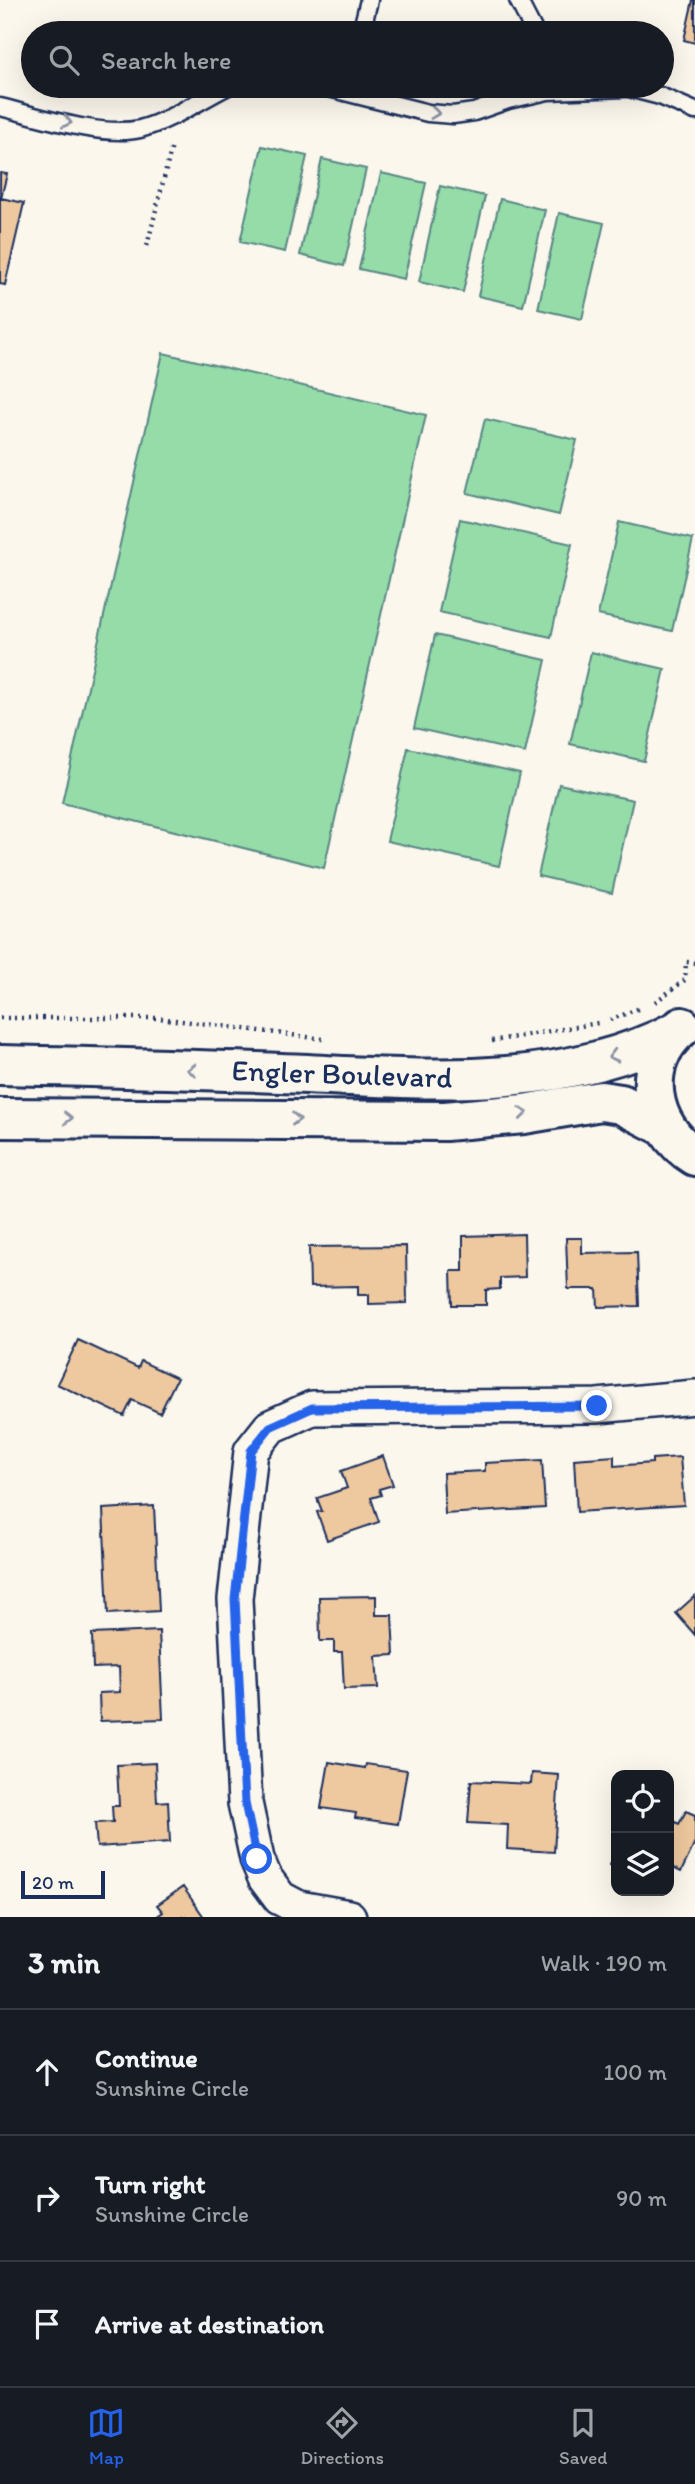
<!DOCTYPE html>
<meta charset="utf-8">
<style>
:root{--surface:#171b24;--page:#20242c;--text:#f1f3f6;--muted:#9ea1a6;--line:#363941;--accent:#2563eb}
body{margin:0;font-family:Itim,sans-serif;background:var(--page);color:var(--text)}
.controls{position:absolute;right:21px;bottom:21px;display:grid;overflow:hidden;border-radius:14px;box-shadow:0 7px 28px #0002}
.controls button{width:63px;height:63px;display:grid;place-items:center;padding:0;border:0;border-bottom:2px solid var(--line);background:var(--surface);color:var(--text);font:35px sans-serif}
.scale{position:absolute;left:21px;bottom:18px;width:84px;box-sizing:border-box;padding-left:7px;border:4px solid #1b2f5e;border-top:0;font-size:19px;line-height:24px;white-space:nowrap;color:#1b2f5e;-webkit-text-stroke:5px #fbf7ec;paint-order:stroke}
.stop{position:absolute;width:21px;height:21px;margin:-16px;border:5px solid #2563eb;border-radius:50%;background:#fff}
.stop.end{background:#2563eb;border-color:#fff;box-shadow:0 2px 7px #0008}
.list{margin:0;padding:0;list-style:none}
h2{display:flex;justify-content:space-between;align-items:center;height:91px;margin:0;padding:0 28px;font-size:30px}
h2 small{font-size:23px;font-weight:400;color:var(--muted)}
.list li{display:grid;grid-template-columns:46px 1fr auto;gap:21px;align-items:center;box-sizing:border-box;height:126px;padding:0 28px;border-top:2px solid var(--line)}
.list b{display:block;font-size:26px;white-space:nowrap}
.list p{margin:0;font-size:23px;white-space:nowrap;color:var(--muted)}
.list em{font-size:23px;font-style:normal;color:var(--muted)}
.icon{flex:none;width:38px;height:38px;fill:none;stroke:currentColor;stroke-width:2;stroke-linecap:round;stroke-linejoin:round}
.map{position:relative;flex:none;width:695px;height:1917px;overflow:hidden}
.search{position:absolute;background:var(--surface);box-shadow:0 7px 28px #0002;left:21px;right:21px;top:21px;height:77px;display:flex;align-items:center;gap:18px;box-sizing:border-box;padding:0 24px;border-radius:38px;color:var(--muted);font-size:26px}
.sheet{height:469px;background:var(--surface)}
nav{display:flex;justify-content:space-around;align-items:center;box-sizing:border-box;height:98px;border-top:2px solid var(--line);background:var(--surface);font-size:19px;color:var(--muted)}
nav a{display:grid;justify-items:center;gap:4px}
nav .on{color:var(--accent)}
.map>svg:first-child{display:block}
</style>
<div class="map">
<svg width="695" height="1917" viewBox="0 0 695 1917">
<rect width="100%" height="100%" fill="#fbf7ec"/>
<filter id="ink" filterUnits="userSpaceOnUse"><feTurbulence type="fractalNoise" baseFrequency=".0143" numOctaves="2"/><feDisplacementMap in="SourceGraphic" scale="14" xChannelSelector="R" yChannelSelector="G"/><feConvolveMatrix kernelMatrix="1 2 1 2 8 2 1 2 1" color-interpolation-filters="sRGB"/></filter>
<g filter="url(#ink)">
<path fill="#95dca9" stroke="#588684" stroke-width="2" d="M262,146l45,10 -22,96 -45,-10z
M322,159l44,10 -22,97 -44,-11z
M381,173l45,10 -22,96 -45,-10z
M440,186l45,10 -22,96 -44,-10z
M500,199l45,11 -22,96 -45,-10z
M559,213l45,10 -22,96 -44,-10z
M163,353l263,62 -102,453 -262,-65z
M485,419l92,21 -18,75 -92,-22z
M460,519l112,25 -21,93 -112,-25z
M619,522l74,17 -21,92 -74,-16z
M435,635l111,25 -21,93 -111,-25z
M591,652l74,17 -21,92 -74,-17z
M408,748l112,25 -21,93 -112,-25z
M559,784l74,16 -21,93 -74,-17z"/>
<path fill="#eec89e" stroke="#1b2f5e" stroke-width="2" d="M693,0h2v43l-11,-3z
M0,173l7,1 -6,24 23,5 -19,82 -5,-1z
M524,1234l1,43 -25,1v11l-14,1v15h-34l-1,-34h12v-35z
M566,1238h16v15l55,-1 2,54 -41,1 -1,-18h-29z
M406,1246l1,57 -38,1v-9h-11v-9l-48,1 -1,-40z
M78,1340l60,28 3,-7 36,17 -17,35 -28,-13 -8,16 -67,-32z
M383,1456l10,29 -14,4 2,6 -10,3 8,24 -52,18 -10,-28 5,-1 -5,-13 30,-10 -6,-17z
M614,1456v10l38,-3v-4l28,-2 4,48 -107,7 -3,-53z
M542,1460l3,48 -100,6 -2,-41 42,-2v-8z
M154,1506l5,105 -51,3 -5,-105z
M376,1596v19h16l2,40 -18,1 2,32 -34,1 -2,-37h-8v-11h-14l-1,-44z
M695,1596v39l-19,-22z
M159,1631l4,88 -63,2 -1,-28 21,-1 -1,-25 -26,1 -1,-34z
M329,1762l36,6 1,-4 41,6 -9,54 -43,-6 1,-5 -35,-5z
M155,1763l2,39 11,-1 2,41 -73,5 -2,-24 18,-1 -1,-16h7l-2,-41z
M532,1773l27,2 -5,77 -47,-3 1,-24 -40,-2 3,-42 60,3z
M686,1811l9,4v28l-14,29 -12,-6v-47l10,5z
M616,1852v16l-6,-3z
M183,1887l21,30h-48l7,-5 -6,-7z"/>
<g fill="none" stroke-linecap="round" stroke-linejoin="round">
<defs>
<path id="service" d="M518,0l17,33
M361,33l8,-33
M321,86l107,27 25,2 21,-3 34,-12 40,-9 77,-3
M621,86l39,10 35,15
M0,107c38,9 102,31 140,22 30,-8 60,-29 88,-43"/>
<path id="minor" d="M349,1917l-50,-9 -19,-10 -15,-20 -8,-19 -12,-56 -10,-204 16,-148 19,-24 42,-19 285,-2 98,-9"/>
<path id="secondary" d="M682,1027c-45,36 -33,101 13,129
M0,1065c94,2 187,4 281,8 133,5 273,21 396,-42
M0,1118l445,3 79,-7 77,-13 20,3 43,22"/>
</defs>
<use href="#service" stroke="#1b2f5e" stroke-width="21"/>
<use href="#minor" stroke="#1b2f5e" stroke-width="38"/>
<use href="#secondary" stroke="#1b2f5e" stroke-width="44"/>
<path stroke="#1b2f5e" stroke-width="4.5" stroke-dasharray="2 5" stroke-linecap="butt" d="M147,246l25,-100
M655,1002l30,-22 1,-18 9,1
M0,1018h159l164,21
M610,1020l30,-12
M492,1041l106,-18"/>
<use href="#service" stroke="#fbf7ec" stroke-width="16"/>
<use href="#minor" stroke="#fbf7ec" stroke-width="33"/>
<use href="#secondary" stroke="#fbf7ec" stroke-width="38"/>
</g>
<defs><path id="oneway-chevron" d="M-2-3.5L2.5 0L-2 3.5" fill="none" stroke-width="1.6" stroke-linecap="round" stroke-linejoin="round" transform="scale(1.75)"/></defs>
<g stroke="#8b93a5">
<use href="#oneway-chevron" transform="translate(435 113) rotate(7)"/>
<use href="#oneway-chevron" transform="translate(67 122) rotate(13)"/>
<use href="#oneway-chevron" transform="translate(613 1056) rotate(166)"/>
<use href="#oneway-chevron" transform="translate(192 1070) rotate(-178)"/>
<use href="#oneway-chevron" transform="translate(523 1113) rotate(-7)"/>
<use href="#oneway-chevron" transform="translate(68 1118)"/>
<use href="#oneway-chevron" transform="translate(296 1119) rotate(1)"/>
</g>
</g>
<g fill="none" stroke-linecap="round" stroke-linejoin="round" filter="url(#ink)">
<path stroke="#2563eb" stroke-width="9" d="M257,1859l-12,-56 -10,-204 16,-148 19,-24 42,-19 285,-2"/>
</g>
<g text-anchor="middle" stroke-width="5" stroke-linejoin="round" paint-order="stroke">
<g font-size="30" fill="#1b2f5e" stroke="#fbf7ec">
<text transform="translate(342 1074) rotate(2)" y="10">Engler Boulevard</text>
</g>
</g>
</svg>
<div class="controls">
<button><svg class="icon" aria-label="locate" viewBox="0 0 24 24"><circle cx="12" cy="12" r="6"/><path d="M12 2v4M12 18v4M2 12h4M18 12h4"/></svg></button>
<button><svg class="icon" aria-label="layers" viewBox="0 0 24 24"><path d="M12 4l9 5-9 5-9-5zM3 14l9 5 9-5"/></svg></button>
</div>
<div class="scale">20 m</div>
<div class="stop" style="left:257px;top:1859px"></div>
<div class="stop end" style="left:597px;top:1406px"></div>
<div class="search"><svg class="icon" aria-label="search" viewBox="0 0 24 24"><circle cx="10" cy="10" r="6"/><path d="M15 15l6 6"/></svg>Search here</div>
</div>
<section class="sheet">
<h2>3 min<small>Walk · 190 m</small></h2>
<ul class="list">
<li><svg class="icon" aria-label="ahead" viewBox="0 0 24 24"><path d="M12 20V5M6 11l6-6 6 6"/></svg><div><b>Continue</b><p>Sunshine Circle</p></div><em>100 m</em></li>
<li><svg class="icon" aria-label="right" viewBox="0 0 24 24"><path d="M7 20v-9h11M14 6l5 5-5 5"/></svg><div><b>Turn right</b><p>Sunshine Circle</p></div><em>90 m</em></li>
<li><svg class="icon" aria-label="arrive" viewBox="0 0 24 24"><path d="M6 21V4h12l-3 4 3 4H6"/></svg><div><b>Arrive at destination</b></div></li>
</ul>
</section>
<nav>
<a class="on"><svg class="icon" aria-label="map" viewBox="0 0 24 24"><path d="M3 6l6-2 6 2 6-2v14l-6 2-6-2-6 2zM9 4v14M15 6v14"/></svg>Map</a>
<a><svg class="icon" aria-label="directions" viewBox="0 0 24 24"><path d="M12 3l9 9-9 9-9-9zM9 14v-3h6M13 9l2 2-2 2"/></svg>Directions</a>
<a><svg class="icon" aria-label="saved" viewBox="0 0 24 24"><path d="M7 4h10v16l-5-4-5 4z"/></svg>Saved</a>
</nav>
